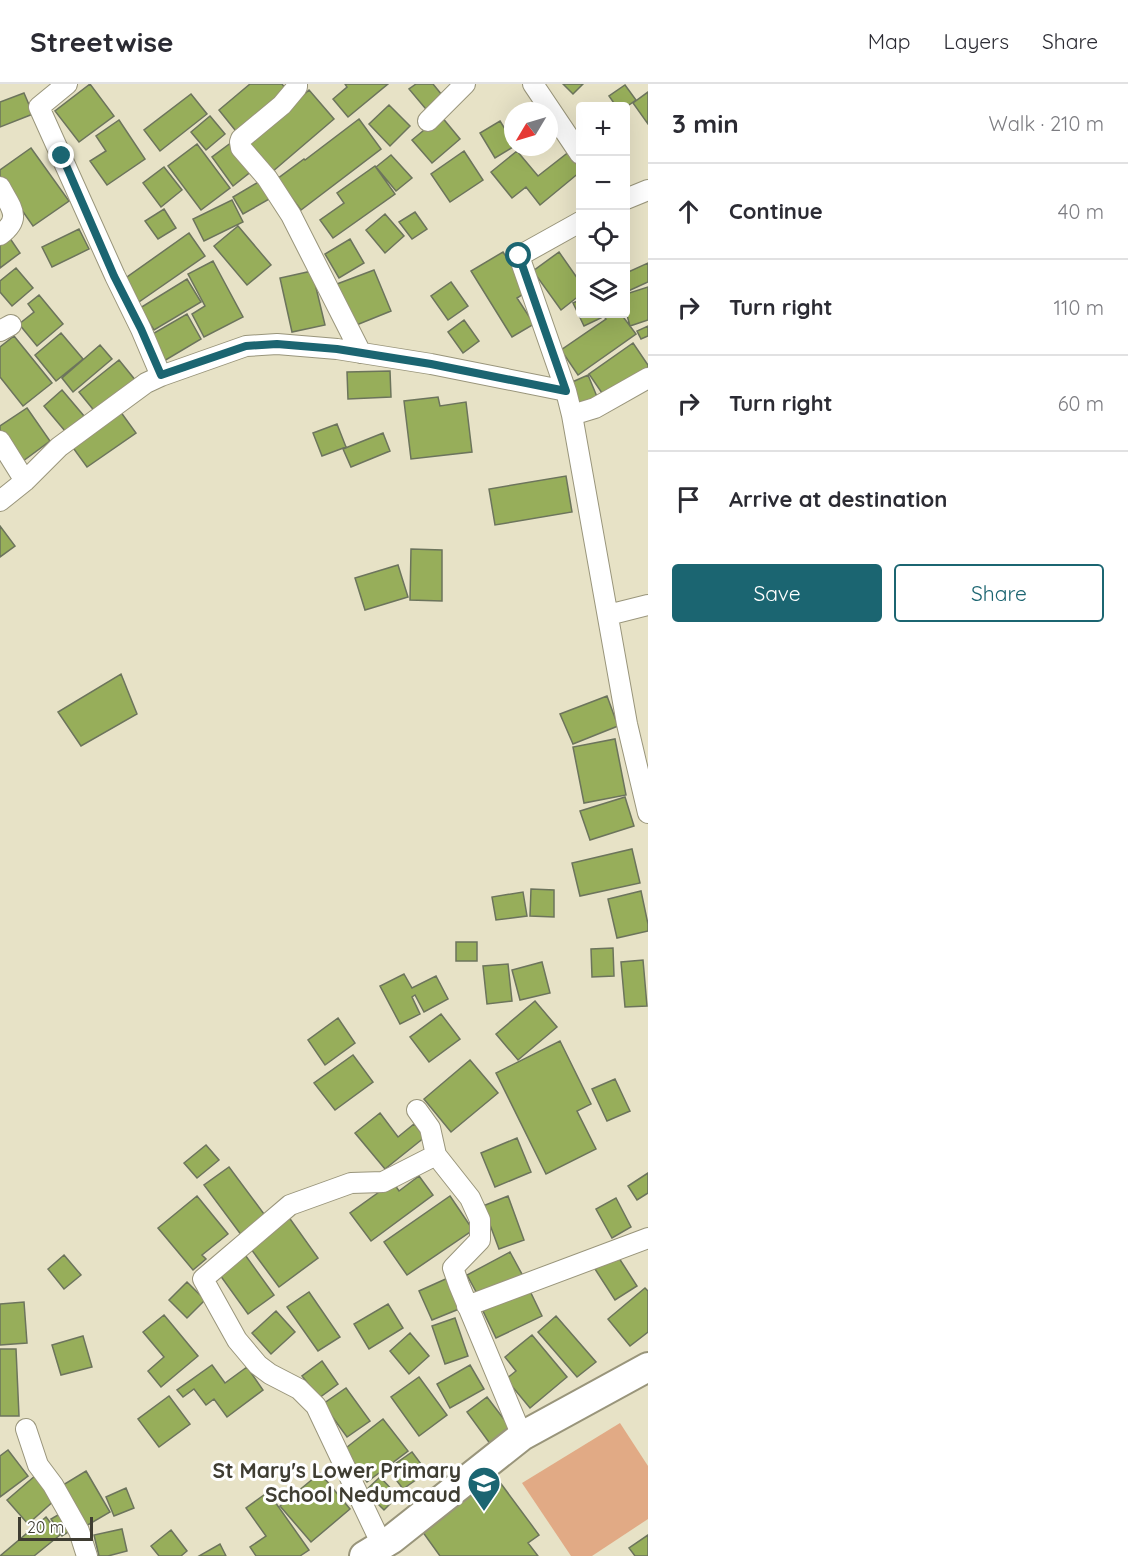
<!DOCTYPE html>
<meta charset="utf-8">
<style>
:root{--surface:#fff;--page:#f2f2f3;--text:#2b2b33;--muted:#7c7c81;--line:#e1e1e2;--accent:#1b6571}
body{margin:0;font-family:Quicksand,sans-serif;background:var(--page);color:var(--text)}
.controls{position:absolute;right:18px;top:18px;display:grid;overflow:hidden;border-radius:6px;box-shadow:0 6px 24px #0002}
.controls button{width:54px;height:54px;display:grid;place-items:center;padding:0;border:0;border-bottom:2px solid var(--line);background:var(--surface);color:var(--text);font:30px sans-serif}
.compass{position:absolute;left:504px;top:18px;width:54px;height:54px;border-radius:50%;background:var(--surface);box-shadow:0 6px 24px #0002;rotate:232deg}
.scale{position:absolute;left:18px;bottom:15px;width:75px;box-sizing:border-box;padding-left:6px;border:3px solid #3f3d32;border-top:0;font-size:16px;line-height:21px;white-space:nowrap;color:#3f3d32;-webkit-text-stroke:4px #fff;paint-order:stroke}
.stop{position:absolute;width:18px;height:18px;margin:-14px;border:4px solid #1b6571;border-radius:50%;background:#fff}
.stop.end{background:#1b6571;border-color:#fff;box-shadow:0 2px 6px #0008}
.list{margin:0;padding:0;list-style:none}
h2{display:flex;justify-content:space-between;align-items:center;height:78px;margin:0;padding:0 24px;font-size:26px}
h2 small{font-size:20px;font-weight:400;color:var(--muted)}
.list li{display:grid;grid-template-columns:39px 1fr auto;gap:18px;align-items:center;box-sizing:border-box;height:96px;padding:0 24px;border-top:2px solid var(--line)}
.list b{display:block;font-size:22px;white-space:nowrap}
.list em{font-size:20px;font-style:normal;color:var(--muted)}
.actions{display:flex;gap:12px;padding:18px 24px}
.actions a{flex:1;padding:14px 0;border:2px solid var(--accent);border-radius:6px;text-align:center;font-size:21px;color:var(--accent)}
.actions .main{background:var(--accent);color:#fff}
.icon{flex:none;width:33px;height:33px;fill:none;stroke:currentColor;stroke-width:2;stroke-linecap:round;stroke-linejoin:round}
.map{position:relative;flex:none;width:648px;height:1472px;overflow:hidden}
header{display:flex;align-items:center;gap:36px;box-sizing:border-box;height:84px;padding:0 30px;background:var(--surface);border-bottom:2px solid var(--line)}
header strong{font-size:28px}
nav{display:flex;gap:33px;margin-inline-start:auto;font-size:21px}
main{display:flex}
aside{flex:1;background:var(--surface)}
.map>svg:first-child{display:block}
</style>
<header>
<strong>Streetwise</strong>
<nav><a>Map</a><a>Layers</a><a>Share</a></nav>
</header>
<main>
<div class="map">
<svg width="648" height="1472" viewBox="0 0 648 1472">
<rect width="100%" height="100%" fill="#e7e2c6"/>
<path fill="#e1aa85" d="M620,1339l28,43v53l-56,37h-21l-49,-73z"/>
<path fill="#97ae5a" stroke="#6c745c" stroke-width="1.5" d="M90,0l24,32 -35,26 -24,-31z
M250,0h32l7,9 -50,42 -20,-25z
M345,0h43l-40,33 -15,-18 14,-12z
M416,0h17l13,16 -16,14 -21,-25z
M563,0h20l-10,10z
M625,1l11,15 -10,7 -10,-1 -7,-10z
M309,6l25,29 -62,53 -28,-33 34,-21z
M648,8v32l-15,-21z
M24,9l9,21 -33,13v-25z
M191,10l16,20 -47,37 -16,-21z
M389,21l21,21 -20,20 -21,-22z
M210,32l15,18 -19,16 -15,-18z
M441,32l19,23 -28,24 -20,-23z
M359,35l22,30 -80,61 -24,-31 27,-20 1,1z
M119,36l26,39 -38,26 -17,-24 16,-10 -10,-15z
M500,37l13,21v5l-18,11 -15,-25z
M232,58l21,28 -20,16 -21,-29z
M197,60l33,44 -29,22 -33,-44z
M31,64l38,53 -36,25 -33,-47v-9z
M464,67l19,29 -33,22 -19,-28z
M517,67l21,25 32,-25 10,12v9l-40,33 -14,-18 -14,11 -21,-26z
M391,71l21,23 -16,13 -20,-24z
M375,82l20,28 -62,44 -13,-18 24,-17 -7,-10z
M164,83l18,23 -21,17 -18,-24z
M260,97l11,17 -28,16 -10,-17z
M232,116l11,22 -39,19 -11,-22z
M164,125l12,19 -18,11 -13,-18z
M415,128l12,17 -15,10 -13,-17z
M385,130l19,22 -19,17 -19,-23z
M238,142l33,39 -24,20 -33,-39z
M79,145l10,20 -37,18 -10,-20z
M189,149l16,23 -69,48 -16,-22z
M7,150l13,19 -20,15v-29z
M350,155l14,24 -25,15 -14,-24z
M503,168l25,39 -11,7 17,26 -22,13 -41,-66z
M559,168l21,30v13l-19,15 -28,-39z
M213,177l30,56 -39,20 -12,-23 13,-8 -17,-32z
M648,179v19l-22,10v-19z
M16,184l17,20 -21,18 -12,-14v-11z
M374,186l17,41 -37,15 -17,-42z
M312,187l13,54 -33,7 -12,-54z
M187,195l14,23 -47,28 -14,-22z
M451,198l17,24 -20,14 -17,-24z
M648,203v33l-18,6 -4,-14v-18z
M39,211l24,29 -26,22 -18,-22 15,-12 -6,-8z
M580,216v14h19l2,4 -17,8 -11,-23z
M187,230l14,25 -37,22 -15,-25z
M602,230h19l15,20 -58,41 -17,-25 45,-31z
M464,236l15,21 -16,12 -15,-21z
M648,242v10l-7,3 -4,-8z
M61,249l22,26 -27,22 -21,-26z
M14,252l38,47 -29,23 -23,-29v-30z
M633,259l15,22v4l-42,30 -17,-25z
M100,261l12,14 -39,33 -11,-14z
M119,276l17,21 -40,32 -17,-21z
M390,287l1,26 -43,2 -1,-27z
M588,291l10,24 -18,7 -10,-23z
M62,306l22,26 -19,15 -21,-25z
M438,313l2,9 26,-4 6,50 -61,7 -7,-58z
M27,324l23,33 -31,23 -19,-27v-11z
M120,327l16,22 -49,34 -16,-22z
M337,340l9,23 -24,9 -9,-23z
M383,349l7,18 -39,16 -8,-18z
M566,392l6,36 -77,13 -6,-36z
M0,442l15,20 -15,11z
M411,465l31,1v51l-32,-1z
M398,481l10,32 -43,13 -10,-32z
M121,590l16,40 -56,32 -23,-34z
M607,612l11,30 -45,18 -13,-30z
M615,655l11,56 -42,8 -11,-56z
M625,713l9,29 -44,14 -10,-29z
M632,765l8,34 -60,13 -8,-33z
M531,805l23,1v27l-24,-1z
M641,807l7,33v7l-31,7 -9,-39z
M523,808l4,24 -31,4 -4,-23z
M456,858h21v19h-21z
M613,864l1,28 -22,1 -1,-28z
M643,876l4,46 -22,1 -4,-45z
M542,878l8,31 -30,7 -8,-30z
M508,880l4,37 -25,3 -4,-38z
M404,890l8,14 24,-12 12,23 -24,13 -9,-17 -3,2 8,17 -20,10 -20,-38z
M535,917l22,26 -39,33 -22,-26z
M441,930l19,25 -31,23 -19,-25z
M338,934l17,25 -30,22 -17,-25z
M560,957l31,63 -14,7 19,38 -50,25 -50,-101z
M353,971l20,27 -38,28 -21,-27z
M470,976l28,33 -47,39 -27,-33z
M615,995l15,32 -23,10 -15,-32z
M380,1029l18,24 16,-13 11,13 -40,32 -30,-36z
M517,1054l14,34 -36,15 -14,-34z
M206,1061l13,15 -22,18 -13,-15z
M229,1083l38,51 -25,18 -38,-51z
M648,1089v20l-11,7 -9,-14z
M419,1092l14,19 -62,46 -21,-28 43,-31 6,9z
M197,1112l31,38 -26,21 4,4 -13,11 -35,-42z
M450,1112l23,34 -66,45 -23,-33z
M508,1112l16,44 -25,9 -16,-43z
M616,1114l15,29 -19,11 -16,-29z
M288,1132l30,42 -39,29 -31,-42z
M243,1168l31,43 -26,19 -31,-43z
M510,1168l13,24 -43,23 -13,-24z
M64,1171l17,20 -17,14 -16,-20z
M617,1171l20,31 -22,14 -20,-31z
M450,1193l14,30 -32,13 -13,-29z
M187,1198l18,18 -18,18 -18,-18z
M645,1204l3,3v41l-18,14 -22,-27z
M529,1205l13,27 -46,22 -13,-27z
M309,1208l31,45 -22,14 -31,-44z
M24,1218l3,41 -27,2v-41z
M388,1220l15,24 -34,21 -15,-25z
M276,1227l19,21 -24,22 -19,-21z
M164,1231l34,41 -37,31 -13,-16 16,-14 -21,-25z
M556,1232l40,46 -19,15 -39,-45z
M455,1234l13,38 -23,8 -13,-38z
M410,1249l19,23 -20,18 -19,-23z
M532,1251l35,42 -37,31 -24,-29 10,-8 -11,-14z
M83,1252l9,31 -31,8 -9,-30z
M0,1265h16l3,67h-19z
M322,1277l16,23 -19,14 -17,-22z
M212,1281l13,18 22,-16 16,23 -36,27 -13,-18 -8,6 -12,-16 -11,8 -6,-7z
M470,1281l14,24 -34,19 -13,-24z
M419,1293l28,38 -28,21 -28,-39z
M346,1304l24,33 -23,16 -24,-33z
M169,1312l21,28 -31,23 -21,-28z
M487,1313l25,33 -21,15 -24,-33z
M383,1335l25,32 -41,31 -25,-31z
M8,1366l20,26 -28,21v-41z
M412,1368l15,20 -24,17 -15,-20z
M86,1387l24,41 -24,14 -23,-41z
M320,1389l30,36 -39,33 -31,-36z
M36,1391l20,24 -28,25 -21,-24z
M380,1393l18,19 -14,14 -19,-19z
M496,1393l43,58 -11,8 10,13h-98l-18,-25z
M126,1404l8,20 -20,8 -8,-19z
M268,1408l41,58 -9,6h-44l-6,-9 16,-11 -20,-28z
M63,1428l10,17 -11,7 -11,-17z
M46,1433l14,18 -26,21h-34z
M122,1445l5,22 -19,5h-9l-5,-21z
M171,1446l16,21 -6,5h-22l-8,-10z
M648,1451v21h-13l-6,-8z
M220,1460l6,12h-27z"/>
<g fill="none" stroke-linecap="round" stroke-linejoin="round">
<defs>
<path id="street" d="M67,0l-28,23 76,169 26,53 20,47
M297,0v3l-15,18 -41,34 -1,3 1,6 26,30 24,37 70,138
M533,0l47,70
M428,37l37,-37
M0,103c11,21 23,31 0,48
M626,115l22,-9
M580,138l-61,34 47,135 6,24 55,309 21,89
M0,247l11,-6
M572,331l23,-7 53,-30
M0,357l25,40
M0,417l25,-20 34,-34 87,-64 15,-7 85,-30 31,-2 60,5 94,15 135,27
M608,531l40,-10
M417,1026l13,18 6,27 34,43 10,22v20l-27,28 6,17 63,151
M467,1222l181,-68
M26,1345l12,36 15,20 26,46 8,25
M382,1461l-66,-139 -17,-17 -29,-15 -12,-9 -21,-25 -34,-61 87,-74 61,-22 32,-1 53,-27"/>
<path id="secondary" d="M364,1472l28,-17 130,-103 126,-69"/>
</defs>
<use href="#street" stroke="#99957b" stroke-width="22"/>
<use href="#secondary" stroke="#99957b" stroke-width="32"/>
<use href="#street" stroke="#fff" stroke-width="20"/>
<use href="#secondary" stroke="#fff" stroke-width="28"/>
</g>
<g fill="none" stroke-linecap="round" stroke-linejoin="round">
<path stroke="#1b6571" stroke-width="8" d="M62,72l52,120 27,53 20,46 85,-29 31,-2 60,5 94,15 135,27 -47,-135"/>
</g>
<defs>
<symbol id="school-pin" viewBox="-11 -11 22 30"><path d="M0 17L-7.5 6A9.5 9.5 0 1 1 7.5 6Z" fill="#1b6571" stroke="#fff"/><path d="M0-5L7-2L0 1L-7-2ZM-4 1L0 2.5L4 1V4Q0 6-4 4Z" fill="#fff"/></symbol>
</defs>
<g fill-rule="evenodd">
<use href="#school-pin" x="465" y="1380" width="38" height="52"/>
</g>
<g text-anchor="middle" stroke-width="6" stroke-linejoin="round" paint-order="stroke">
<g font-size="21" font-weight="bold" fill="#3f3d32" stroke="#fff" text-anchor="end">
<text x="461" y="1394">St Mary's Lower Primary<tspan x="461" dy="24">School Nedumcaud</tspan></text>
</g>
</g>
</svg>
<div class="controls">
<button>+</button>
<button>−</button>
<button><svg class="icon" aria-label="locate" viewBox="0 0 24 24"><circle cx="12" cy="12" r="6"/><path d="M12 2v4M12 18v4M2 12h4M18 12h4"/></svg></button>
<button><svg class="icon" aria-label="layers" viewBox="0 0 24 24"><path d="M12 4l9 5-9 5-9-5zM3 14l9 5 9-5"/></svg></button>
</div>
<svg class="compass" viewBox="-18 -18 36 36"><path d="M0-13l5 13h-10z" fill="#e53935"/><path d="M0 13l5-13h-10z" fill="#7c7c81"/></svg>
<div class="scale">20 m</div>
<div class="stop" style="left:519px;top:172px"></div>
<div class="stop end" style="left:62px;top:72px"></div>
</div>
<aside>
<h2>3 min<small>Walk · 210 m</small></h2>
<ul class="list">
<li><svg class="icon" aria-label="ahead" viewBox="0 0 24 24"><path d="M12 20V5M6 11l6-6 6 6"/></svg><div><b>Continue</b></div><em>40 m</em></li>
<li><svg class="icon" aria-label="right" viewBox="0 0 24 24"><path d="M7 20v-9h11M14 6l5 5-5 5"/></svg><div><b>Turn right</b></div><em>110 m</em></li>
<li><svg class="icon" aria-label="right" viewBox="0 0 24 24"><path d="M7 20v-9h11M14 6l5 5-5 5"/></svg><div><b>Turn right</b></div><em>60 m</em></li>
<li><svg class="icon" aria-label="arrive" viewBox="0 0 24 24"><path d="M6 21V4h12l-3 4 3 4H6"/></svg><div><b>Arrive at destination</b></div></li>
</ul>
<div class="actions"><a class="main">Save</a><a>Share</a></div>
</aside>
</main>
